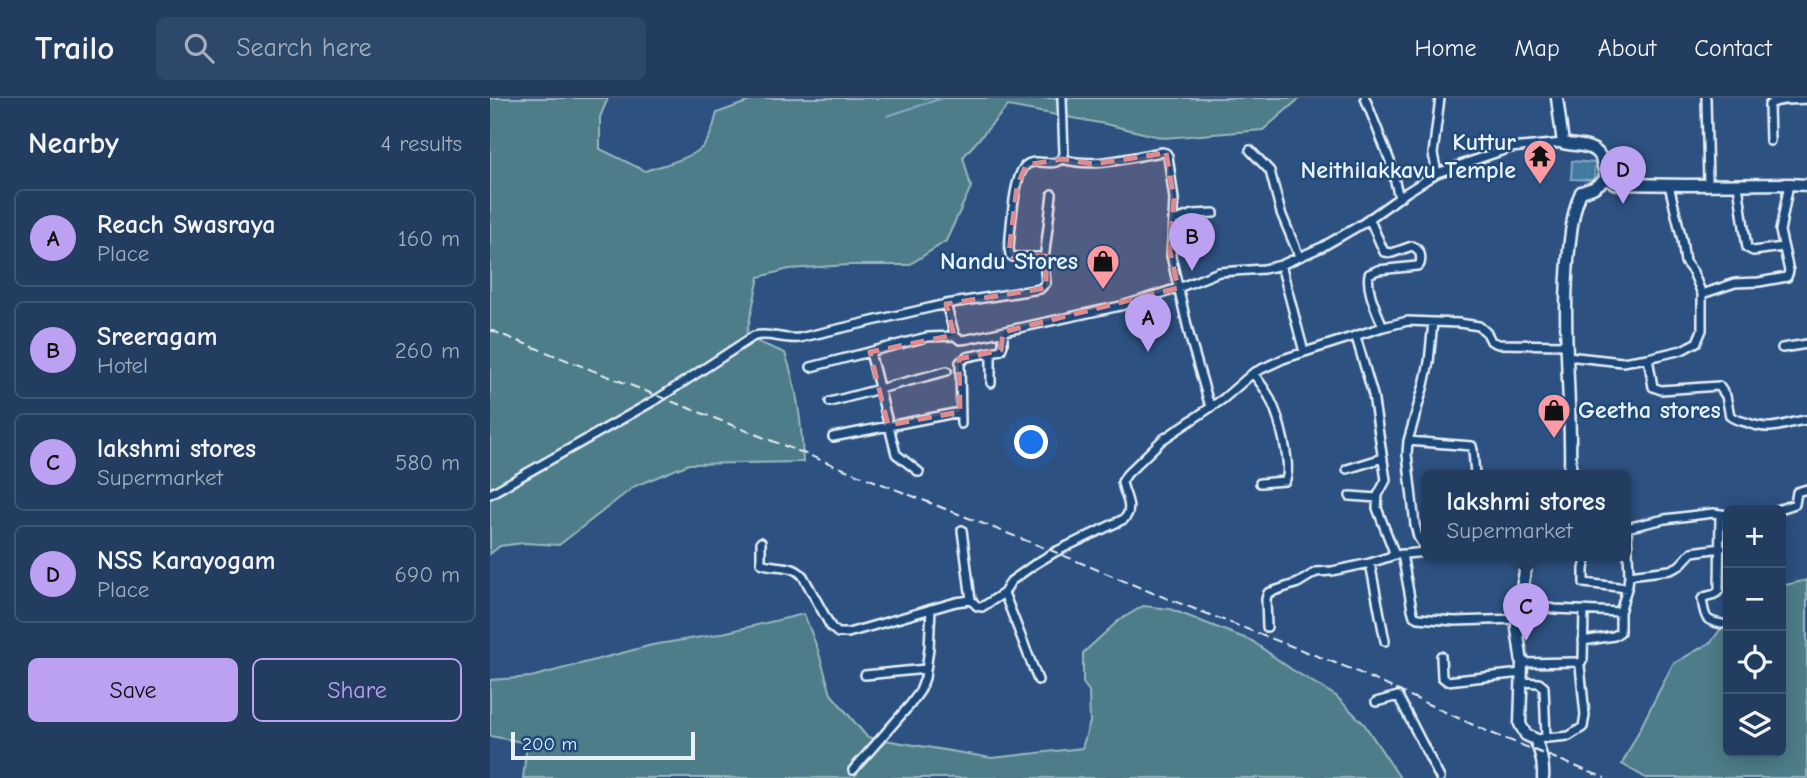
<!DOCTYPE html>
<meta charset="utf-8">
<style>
:root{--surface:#223d60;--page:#2e4869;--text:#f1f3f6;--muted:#a2aebd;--line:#3f5675;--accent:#bca0f2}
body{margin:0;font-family:"Comic Neue",sans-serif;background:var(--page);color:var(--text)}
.controls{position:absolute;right:21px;bottom:21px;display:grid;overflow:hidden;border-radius:10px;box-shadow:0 4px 18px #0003}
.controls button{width:63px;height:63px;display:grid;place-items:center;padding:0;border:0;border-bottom:2px solid var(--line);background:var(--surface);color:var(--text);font:35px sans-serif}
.scale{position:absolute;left:21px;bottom:18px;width:184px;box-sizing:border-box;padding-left:7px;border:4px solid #e8f1f8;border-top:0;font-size:19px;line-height:24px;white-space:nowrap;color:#e8f1f8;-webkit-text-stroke:5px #1f4a7a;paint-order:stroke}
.you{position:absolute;left:542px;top:345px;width:24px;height:24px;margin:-18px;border:5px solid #fff;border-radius:50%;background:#1a73e8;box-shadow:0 0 0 10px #1a73e833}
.badge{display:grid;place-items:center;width:46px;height:46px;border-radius:50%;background:var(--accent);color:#111;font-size:23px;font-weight:700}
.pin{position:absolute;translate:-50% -58px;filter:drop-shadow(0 2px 4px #0008)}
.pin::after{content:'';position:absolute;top:37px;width:24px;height:21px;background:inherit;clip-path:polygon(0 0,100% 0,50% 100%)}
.popup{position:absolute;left:931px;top:372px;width:210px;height:91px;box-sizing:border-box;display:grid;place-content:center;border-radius:10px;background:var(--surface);filter:drop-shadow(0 2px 5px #0005);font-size:23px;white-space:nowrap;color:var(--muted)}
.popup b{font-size:26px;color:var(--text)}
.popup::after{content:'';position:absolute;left:50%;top:100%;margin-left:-14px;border:14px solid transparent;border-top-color:var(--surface)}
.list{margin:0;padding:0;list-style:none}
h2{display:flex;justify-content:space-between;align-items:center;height:91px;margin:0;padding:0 28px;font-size:30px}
h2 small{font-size:23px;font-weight:400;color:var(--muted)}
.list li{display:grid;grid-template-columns:46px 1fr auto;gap:21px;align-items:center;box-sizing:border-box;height:98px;margin:0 14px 14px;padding:0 14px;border:2px solid var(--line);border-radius:10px}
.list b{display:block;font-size:26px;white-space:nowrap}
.list p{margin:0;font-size:23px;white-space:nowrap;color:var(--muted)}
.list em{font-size:23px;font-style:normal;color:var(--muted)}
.actions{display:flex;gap:14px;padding:21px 28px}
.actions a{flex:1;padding:16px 0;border:2px solid var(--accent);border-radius:10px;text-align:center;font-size:24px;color:var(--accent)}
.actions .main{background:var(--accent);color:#111}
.icon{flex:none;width:38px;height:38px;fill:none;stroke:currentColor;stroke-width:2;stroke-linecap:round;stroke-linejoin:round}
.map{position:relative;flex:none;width:1317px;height:680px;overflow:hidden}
header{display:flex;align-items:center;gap:42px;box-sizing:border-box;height:98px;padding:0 35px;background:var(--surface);border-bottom:2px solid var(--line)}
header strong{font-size:33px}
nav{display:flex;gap:38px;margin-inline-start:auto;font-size:24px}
.search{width:490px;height:63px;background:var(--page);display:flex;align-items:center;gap:18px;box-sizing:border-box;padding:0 24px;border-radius:10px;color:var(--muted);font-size:26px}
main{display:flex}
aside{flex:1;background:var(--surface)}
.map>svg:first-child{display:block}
</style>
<header>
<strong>Trailo</strong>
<div class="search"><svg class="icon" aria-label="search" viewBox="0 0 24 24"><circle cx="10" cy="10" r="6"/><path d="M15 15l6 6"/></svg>Search here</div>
<nav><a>Home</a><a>Map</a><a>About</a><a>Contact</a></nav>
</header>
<main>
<aside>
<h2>Nearby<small>4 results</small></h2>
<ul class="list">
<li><span class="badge">A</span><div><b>Reach Swasraya</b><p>Place</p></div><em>160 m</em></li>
<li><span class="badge">B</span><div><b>Sreeragam</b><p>Hotel</p></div><em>260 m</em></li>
<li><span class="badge">C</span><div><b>lakshmi stores</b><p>Supermarket</p></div><em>580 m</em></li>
<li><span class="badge">D</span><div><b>NSS Karayogam</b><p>Place</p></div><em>690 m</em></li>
</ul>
<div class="actions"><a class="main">Save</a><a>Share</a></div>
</aside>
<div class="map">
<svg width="1317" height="680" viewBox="0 0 1317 680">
<rect width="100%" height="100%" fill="#2d5180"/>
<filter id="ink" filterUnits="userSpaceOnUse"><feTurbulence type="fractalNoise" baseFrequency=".0143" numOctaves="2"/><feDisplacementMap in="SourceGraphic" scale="14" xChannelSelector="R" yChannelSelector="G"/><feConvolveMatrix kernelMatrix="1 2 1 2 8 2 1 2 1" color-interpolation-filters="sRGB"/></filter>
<g filter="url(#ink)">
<path fill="#4d7d88" stroke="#9ab7c0" stroke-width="2" d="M0,0h118l-8,19v32l45,22c15,-5 52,-14 60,-27 7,-9 9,-21 12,-31l41,-15h542l-37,32 -99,8 -59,-14 -97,-18 -45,51 8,30 -25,54 -37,24h-61l-59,4 -30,8 -13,60 39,16c13,36 17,71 18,109l-114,2 -54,22 -76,59 -36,-2 -23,3 -10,8z
M1317,482v198h-161l-24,-14 51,-100 38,-22 17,-23v133h53v-166z
M653,508l27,3 82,32 39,28 45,27 28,28 36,54h-877l4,-35 -37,-7v-56l41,-3 121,-32 62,-10 90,-21 14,36 13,44 36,43 125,21 90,-10 8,-26 -1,-31 -6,-8v-30l35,-32z"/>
<path fill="#437aa0" stroke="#85aac3" stroke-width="2" d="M1082,63l23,2 -1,17 -23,-1z"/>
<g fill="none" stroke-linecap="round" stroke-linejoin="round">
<path stroke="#85aac3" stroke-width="2" d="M397,18l56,-18"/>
<defs>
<path id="street" d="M875,0l25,63 9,37
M1216,0l2,86
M1280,43l-1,-36c9,-7 26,-5 38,-6
M760,52l20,21 11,42 18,43
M572,61c33,10 67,-2 100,-7l4,1 2,3 6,43 -3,57 19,82 18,62 4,6
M947,75l-4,-19 7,-56
M1248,87l9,63 6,3 30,-4
M879,120l15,34 8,1 20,-7c8,3 10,10 8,18l-3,2 -39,4 -9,4c-3,17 8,37 14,53
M683,123l20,-7 21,-1
M554,162l8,-66
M791,167l23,87
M1212,196l33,-11 24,-1 28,-5 2,-6 -9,-40 9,-47
M456,206l94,-15 6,-6 -2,-23 -5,-3h-26l-3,-2 -1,-7c2,-18 4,-70 16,-82 11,-11 32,6 39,-12l-2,-56
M866,239l17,58 13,85 -8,15 -1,13 18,47
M1292,250l25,-4
M380,254l26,102 23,18
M501,254v31
M1077,258l55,6 26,-4 34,-8 15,-8 5,-12v-36l-9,-22 -8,-10 -3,-22 -13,-55
M1158,260l5,29 8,3 58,-4 7,10 4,20c7,5 14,5 21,8 25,8 33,-2 56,-4
M321,269l116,-30 28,-1
M763,275c6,9 14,17 18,28 8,15 22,67 14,80l-25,2
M340,304l117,-31
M471,326l-1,-62 7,-5 34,-7 2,-5v-13
M343,339l127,-25
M918,343l64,5 1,4 2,25
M857,371l36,-11
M0,396l169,-96 95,-62c16,-4 29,4 45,2l147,-34 9,32 5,4 8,-1 157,-34 53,-17 41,-16 45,-3 17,-4 41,-18 40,-23 45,-32 30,-19 73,-25 53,-5
M860,398l27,2
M1287,412l18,-6 2,-12 10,-3
M1230,417l-1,75c-4,8 -12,3 -17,9 3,18 2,22 20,25
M1136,430l39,-9 48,-6 15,2
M472,432l9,70
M271,444v21c14,6 31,0 42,13l28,51 7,6h10l108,-31 15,-2 6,6 5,1 22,-14 7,-12 24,-17 20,-12 69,-33c11,-11 0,-24 -2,-37l5,-8 35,-34 61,-41 30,-26 30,-14 100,-32 25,-6 51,2 20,3 8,7 4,8 7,3 69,1
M936,452l-8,-13 -3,-12 -8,-71 1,-13 16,-56 5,-23 4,-40
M912,456l10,55 2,7 4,2 37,3 63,-2
M1097,457l-3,14v14l43,5
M880,465l15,78
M1139,477l41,-5 9,-4 13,-14 29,-4
M514,495l34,87
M1029,506l36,5 65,3
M777,529l-1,-28 2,-6 30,-10 18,-11 16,-1 38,-8 25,-8 31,-3
M1093,543l31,-5 6,-4v-20l8,-27 1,-10 -2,-47
M951,558l1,21 5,4 75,-8
M1032,565l53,-1 4,2 1,2 5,49 -2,12 -14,9 -34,3
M1089,566l4,-4 1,-50
M375,577l61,-6
M1031,584l18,1 5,4 2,51
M886,604l22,-6 42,82
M363,672l57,-65 10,-14 5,-13 4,-30 2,-39"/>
<path id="secondary" d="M1067,0l6,45c10,3 31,1 37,13 3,6 4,16 6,23l-13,9 -12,4c-8,18 -10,39 -12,58 -8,75 3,150 1,225
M1116,81l10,5 71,1 102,-1 18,1
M1038,457l-9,50 -2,23 5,35 -2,61 6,11 9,4c6,13 9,25 8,39"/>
</defs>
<use href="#street" stroke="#e8f1f8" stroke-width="12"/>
<use href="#secondary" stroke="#e8f1f8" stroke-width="15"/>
<use href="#street" stroke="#1f4a7a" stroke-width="7"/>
<use href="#secondary" stroke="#1f4a7a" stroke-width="10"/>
<path stroke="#e8f1f8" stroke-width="2" stroke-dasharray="10 5" stroke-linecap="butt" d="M0,232l565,222 98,41 198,76 140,64 114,45"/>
</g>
</g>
<path fill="#df8c90" fill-opacity="0.2" stroke="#df8c90" stroke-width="5" stroke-dasharray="14 9" stroke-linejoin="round" d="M676,55l8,46 -4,52 8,37 -175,44 -2,18 -42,9 1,53 -72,13 -18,-73 84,-17 -8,-31 100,-16v-32l-33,1 -4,-5 8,-66 9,-21 36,-6 31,5z"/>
<defs>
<symbol id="temple-pin" viewBox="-11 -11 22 30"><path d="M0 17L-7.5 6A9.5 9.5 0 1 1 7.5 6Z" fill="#ff9aa2" stroke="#1f4a7a"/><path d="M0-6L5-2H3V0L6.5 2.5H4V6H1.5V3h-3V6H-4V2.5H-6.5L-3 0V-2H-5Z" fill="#111"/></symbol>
<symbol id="shop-pin" viewBox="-11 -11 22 30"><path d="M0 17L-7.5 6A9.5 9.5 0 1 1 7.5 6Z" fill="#ff9aa2" stroke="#1f4a7a"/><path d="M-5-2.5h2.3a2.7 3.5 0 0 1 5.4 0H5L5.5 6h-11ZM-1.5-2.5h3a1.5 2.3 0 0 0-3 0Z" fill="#111"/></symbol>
</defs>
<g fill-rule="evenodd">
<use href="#temple-pin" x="1031" y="39" width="38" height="52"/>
<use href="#shop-pin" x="594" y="144" width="38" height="52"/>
<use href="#shop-pin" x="1045" y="293" width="38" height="52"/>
</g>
<g text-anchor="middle" stroke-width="5" stroke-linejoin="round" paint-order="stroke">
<g font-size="24" font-weight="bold" fill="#e8f1f8" stroke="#1f4a7a" text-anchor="end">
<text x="1026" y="52">Kuttur<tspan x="1026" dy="28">Neithilakkavu Temple</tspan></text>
<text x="588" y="171">Nandu Stores</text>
<text x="1088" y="320" text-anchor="start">Geetha stores</text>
</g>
</g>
</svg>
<div class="controls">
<button>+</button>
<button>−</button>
<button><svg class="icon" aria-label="locate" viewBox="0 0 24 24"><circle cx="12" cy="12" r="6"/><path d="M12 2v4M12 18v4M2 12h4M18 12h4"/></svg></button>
<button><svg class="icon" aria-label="layers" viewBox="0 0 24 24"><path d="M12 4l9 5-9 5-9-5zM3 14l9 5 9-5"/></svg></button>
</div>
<div class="scale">200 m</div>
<div class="you"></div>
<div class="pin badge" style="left:658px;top:254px">A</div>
<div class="pin badge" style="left:702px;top:173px">B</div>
<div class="pin badge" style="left:1036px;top:543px">C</div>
<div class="popup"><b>lakshmi stores</b>Supermarket</div>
<div class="pin badge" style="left:1133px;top:106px">D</div>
</div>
</main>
